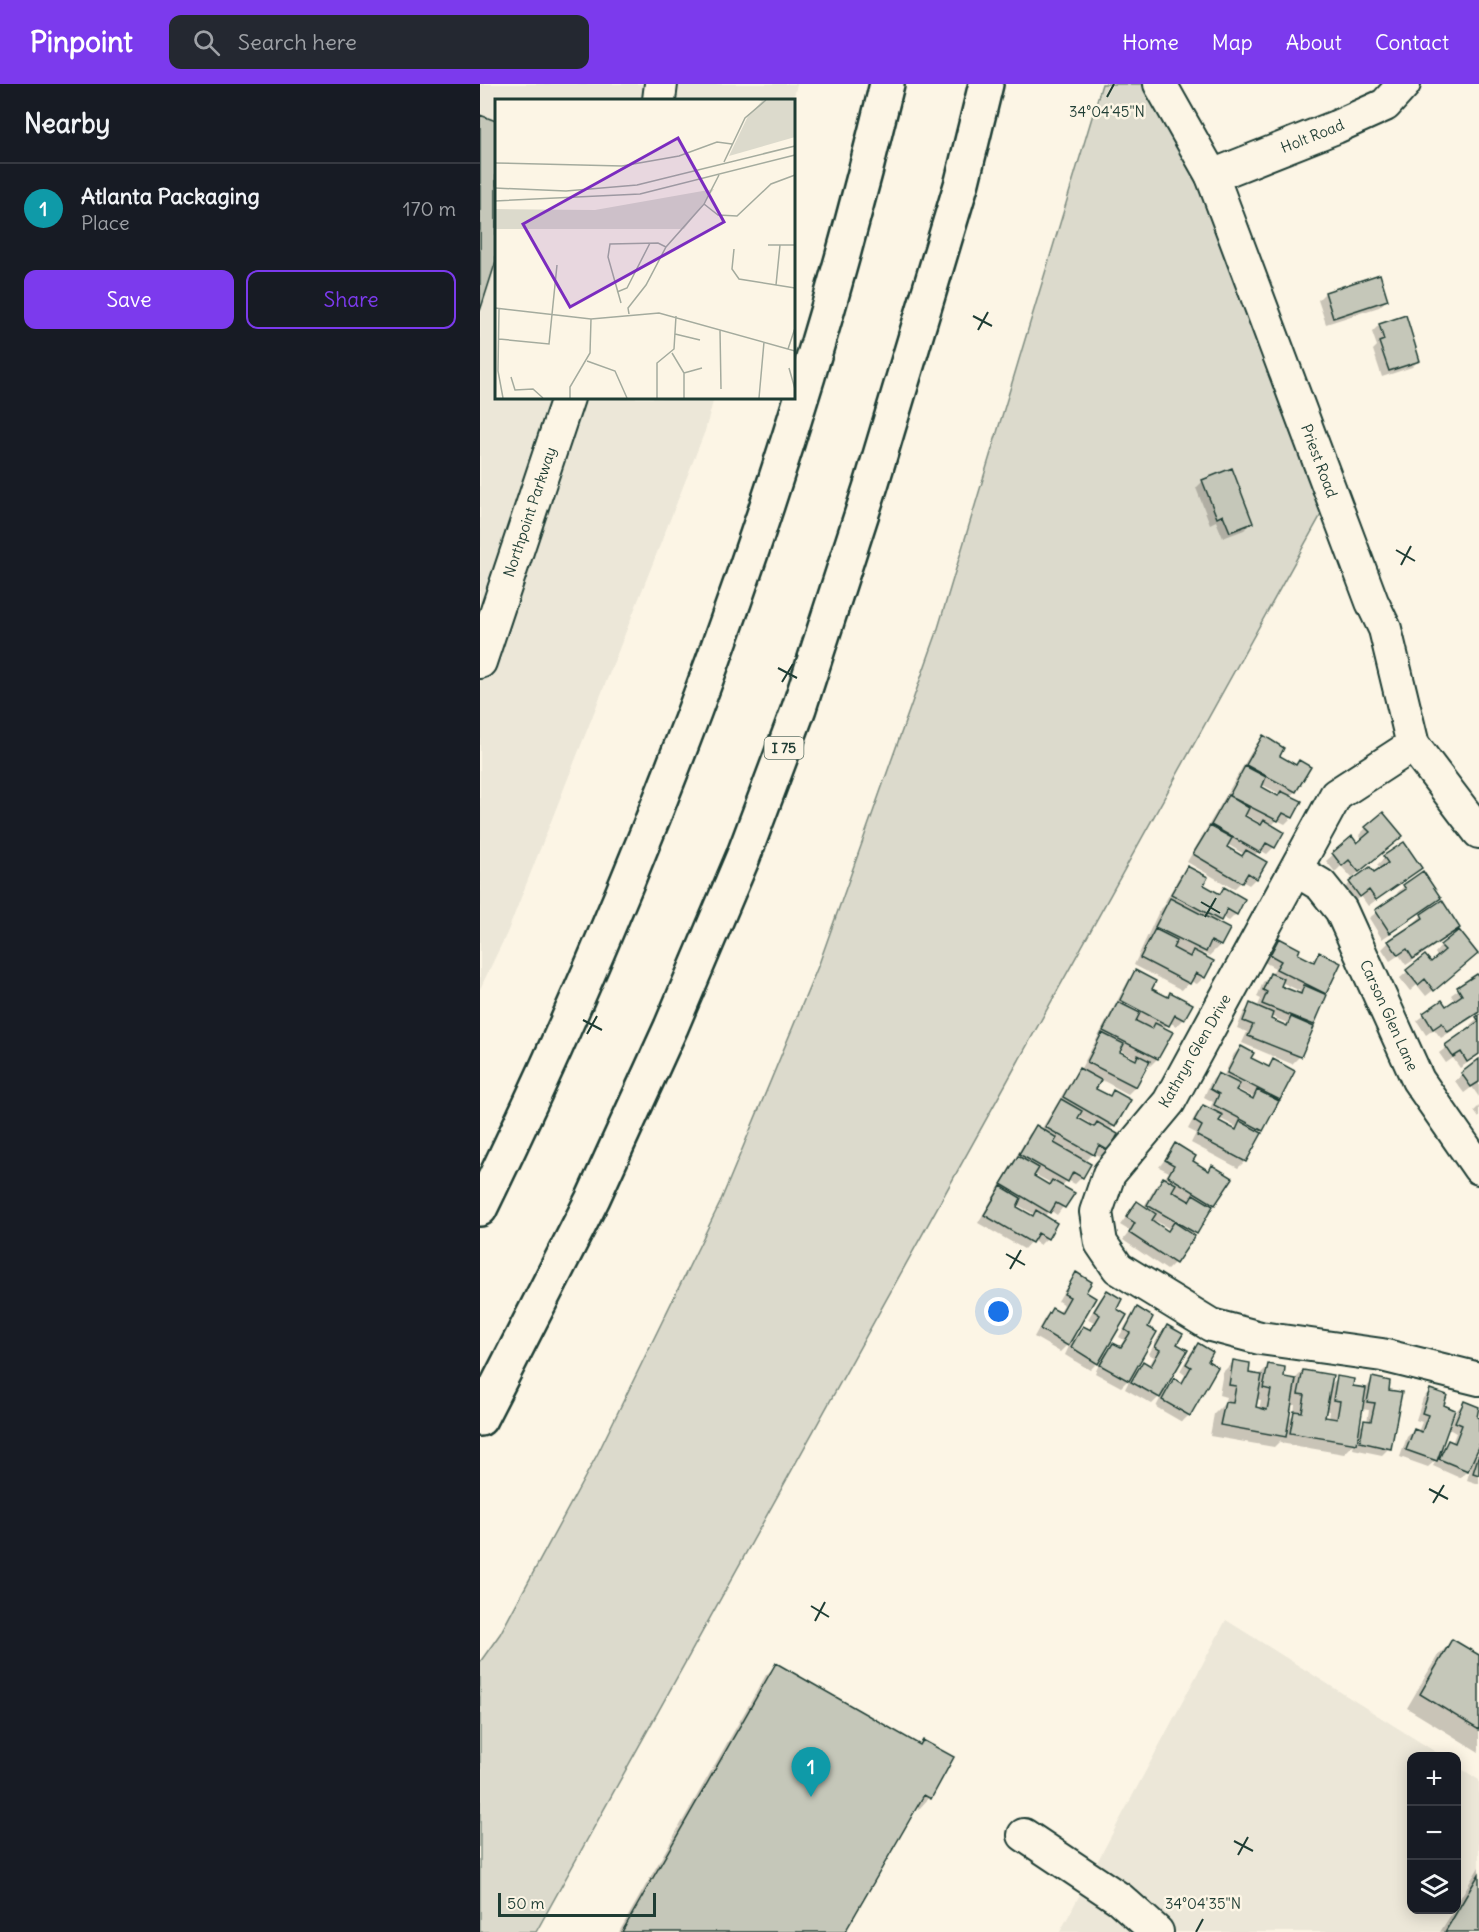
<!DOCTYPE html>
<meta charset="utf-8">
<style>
:root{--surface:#171b24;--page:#242831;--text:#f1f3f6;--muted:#9ea1a6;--line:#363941;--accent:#7c3aed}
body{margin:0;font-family:Delius,sans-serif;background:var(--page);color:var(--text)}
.controls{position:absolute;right:18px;bottom:18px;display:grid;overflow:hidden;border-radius:12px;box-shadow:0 3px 15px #0003}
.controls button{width:54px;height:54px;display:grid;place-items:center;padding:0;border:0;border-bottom:2px solid var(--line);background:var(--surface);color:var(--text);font:30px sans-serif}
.scale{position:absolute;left:18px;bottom:15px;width:158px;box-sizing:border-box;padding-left:6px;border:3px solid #1f3d34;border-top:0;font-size:16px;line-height:21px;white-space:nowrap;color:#1f3d34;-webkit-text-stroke:4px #fcf5e5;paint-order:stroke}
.you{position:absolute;left:519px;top:1228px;width:21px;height:21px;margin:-15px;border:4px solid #fff;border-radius:50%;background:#1a73e8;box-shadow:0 0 0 9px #1a73e833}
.badge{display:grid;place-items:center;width:39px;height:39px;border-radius:50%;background:var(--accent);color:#fff;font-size:20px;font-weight:700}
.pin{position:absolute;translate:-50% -50px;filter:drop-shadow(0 2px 3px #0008)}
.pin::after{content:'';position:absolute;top:32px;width:21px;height:18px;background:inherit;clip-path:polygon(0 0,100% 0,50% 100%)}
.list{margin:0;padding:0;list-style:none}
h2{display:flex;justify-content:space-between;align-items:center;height:78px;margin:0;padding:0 24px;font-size:26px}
h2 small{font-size:20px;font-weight:400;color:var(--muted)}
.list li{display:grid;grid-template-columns:39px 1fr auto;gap:18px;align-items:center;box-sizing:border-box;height:90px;padding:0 24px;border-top:2px solid var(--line)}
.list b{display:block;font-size:22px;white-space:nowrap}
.list p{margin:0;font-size:20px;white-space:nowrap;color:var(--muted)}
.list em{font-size:20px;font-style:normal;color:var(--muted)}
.actions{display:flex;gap:12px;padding:18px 24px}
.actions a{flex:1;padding:14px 0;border:2px solid var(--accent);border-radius:12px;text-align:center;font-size:21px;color:var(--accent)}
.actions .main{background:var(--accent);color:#fff}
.icon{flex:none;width:33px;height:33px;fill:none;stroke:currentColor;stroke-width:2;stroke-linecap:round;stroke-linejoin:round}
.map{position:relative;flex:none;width:999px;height:1848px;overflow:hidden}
header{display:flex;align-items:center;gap:36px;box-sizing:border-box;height:84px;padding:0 30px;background:var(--accent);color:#fff}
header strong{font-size:28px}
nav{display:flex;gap:33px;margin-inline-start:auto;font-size:21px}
.search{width:420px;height:54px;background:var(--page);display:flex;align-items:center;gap:15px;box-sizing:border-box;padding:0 21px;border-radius:12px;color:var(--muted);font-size:22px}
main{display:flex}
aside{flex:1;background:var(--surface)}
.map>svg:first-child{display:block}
</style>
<header>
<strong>Pinpoint</strong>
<div class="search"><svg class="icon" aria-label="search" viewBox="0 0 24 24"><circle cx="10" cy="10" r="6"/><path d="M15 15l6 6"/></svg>Search here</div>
<nav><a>Home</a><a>Map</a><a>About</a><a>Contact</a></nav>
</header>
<main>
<aside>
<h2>Nearby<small></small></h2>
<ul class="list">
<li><span class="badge" style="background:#0f9aa8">1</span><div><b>Atlanta Packaging</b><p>Place</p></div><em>170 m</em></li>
</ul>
<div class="actions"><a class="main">Save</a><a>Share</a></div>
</aside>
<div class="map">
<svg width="999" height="1848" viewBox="0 0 999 1848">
<rect width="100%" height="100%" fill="#fcf5e5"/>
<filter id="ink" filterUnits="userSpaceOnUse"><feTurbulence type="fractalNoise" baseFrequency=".0167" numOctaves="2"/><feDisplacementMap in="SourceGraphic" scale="12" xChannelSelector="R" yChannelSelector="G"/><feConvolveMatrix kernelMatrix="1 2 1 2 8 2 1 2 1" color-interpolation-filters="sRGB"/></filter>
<g filter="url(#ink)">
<path fill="#ece7d8" d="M0,0h317l-4,16h-297v298h218l-9,33 -198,502 -27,56z
M746,1536l216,136h-30v154h44l1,-144 22,14v152h-419z"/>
<path fill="#dcdacc" stroke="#7e8c80" stroke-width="1.5" d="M622,0h59l177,400 -802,1448h-56v-270l20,-28 98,-181 121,-248 100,-241 117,-329z"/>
<path fill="#0003" fill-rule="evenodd" d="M0,33l16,5v134l-16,50z
M899,192l8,24 -8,7 -53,17 -8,-24 7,-7z
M925,233l14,43 -7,7 -30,10 -9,-27 4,-4 -5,-14 7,-7z
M723,397l48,42 -7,7 -21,8 -7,-17 -6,3 -14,-36z
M783,653l15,19 17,10 14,1 -14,25 -5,5 2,20 -7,7 -8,-4 -6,6 11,7 -8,14 -7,7 -7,-4 -6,6 2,22 -7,7 -7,-4 -8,8 -47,-27 69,-118zM781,700l19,10 -3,3 -17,-10zM763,729l19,11 -2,2 -18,-10zM747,760l17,10 -3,3 -16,-9z
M886,744l28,15 -42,35 -11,-12 -6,6 -9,-11 26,-23 5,7 6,-5 -4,-5z
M904,774l36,9 -52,39 -7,-10 -9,7 -9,-13 7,-7 24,-8 7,-5 -4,-5z
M707,784l15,17 16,9 6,-5 12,25 -7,7 -7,-4 -6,7 12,6 -8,15 -11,11 -6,-3 -3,3 4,21 -7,7 -7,-3 -8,9 -48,-25 25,-54 8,-8 -2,-1 15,-27z
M924,802l35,12 -11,12 30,18 -7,7 -45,30 -7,-10 -9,6 -8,-12 7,-7 27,-18 -1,-2 11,-11 -1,-1 -43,29 -13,-21 30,-22 -2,-3z
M799,856l17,15 16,8 7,-9 20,10 -29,63 2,1 -13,29 -7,7 -50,-21 5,-11 -10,-4 7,-16 7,-7 6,3 4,-9 -4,-2 6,-15 8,-7 4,-7 -11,-6 8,-15zM801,898l19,9 -3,3 -18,-7zM790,932l17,7 -3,3 -15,-6z
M961,862l28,15 -43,35 -9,-11 -7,6 -10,-13 25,-21 6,7 7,-6 -3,-5z
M656,888l14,18 16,8 4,-4 13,25 -7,7 -7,-4 -6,7 -6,30 -7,7 -3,-2 -12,23 -7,7 -28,-15 -6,10 14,8 5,-5 1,34 -5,4 -1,20 -7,7 -8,-4 -9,9 -2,15 -7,7 -8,-4 -6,7 12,6 -16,22 -7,-5 -6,7 3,21 -7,7 -8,-5 -8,9 -46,-26 51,-89 7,-7 5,3 32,-53 7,-7 49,-91zM640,966l17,9 -2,2 -17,-8zM598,1032l17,10 -2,2 -17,-9zM554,1090l17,9 -3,3 -16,-9zM536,1120l18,10 -2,3 -17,-10z
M997,892l2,3v34l-38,25 -7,-9 -8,6 -9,-14 25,-19 4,6 9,-6 -4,-7z
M999,933v38l-19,13 -7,-10 -7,5 -7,-10 33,-25 -2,-3z
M761,963l8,12 18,9 7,-7 19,10 -48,90 -7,7 -47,-25 5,-10 -8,-4 8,-15 7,-7 6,3 4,-8 -9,-5 7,-16 7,-7 5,3 11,-23zM756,1004l17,9 -3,2 -16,-8zM739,1034l17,9 -3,3 -16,-9z
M999,977v36l-7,-10 -8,6 -9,-12z
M999,1022v12l-5,-7z
M696,1061l15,17 16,10 5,-5 2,37 -40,59 -7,7 -44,-30 7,-9 -10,-6 17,-22 6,5 13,-22 8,-7 5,-7 -10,-5zM676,1137l14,8 -3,3 -13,-9z
M597,1190l7,18 -12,47 11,-11 6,3 5,-9 -6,-3 12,-20 7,-7 8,17 -13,47 12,-11 5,3 5,-8 -5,-3 12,-21 7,-7 8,18 -13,46 10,-10 6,3 5,-9 -5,-3 11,-20 7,-7 8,17 -12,47 11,-11 6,4 5,-9 -5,-4 11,-19 7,-7 8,17 -17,53 -7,7 -26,-15 7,-14 -11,11 -27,-15 6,-12 -10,10 -26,-14 7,-15 -12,12 -25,-15 7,-15 -12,12 -26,-15 11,-20 7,-7 7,3 5,-8 -6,-4 12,-20z
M754,1277l13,13 11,2 10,-10 14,13 12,1 9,-9 26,15 9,-8 13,9 14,3 8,-11 16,69 -7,7 -29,-6 1,-5 -10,10 -64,-11 1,-3 -7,7 -64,-11 4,-22 10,-10 2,-7 -7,-2 4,-23zM776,1315l5,1 -2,10 -5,-1zM810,1321h5l-1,9 -6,6zM881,1325l8,1 -2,12 -9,6zM845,1327h5l-1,8 -5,-1z
M950,1307l12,15 -4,46 10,-10 4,1 4,-10 -7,-4 8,-19 7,-7 11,15 4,2v23l-8,18 8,-7v30l-12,-4 4,-13 -11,11 -27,-12 4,-7 -9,8 -28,-10 7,-20 7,-7 4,2 4,-10 -6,-2 7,-22z
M973,1557l26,16v95l-72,-44 31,-53z
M297,1581l142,81 4,-5 6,57 -10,11 -4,-2 -72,125h-224l147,-257z
M999,1783v65h-39l14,-22h2v-5z"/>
<path fill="#c5c7b9" stroke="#1f3d34" stroke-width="1.5" d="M0,31l16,6v140l-16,50z
M900,190l8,26 -55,18 -8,-26z
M926,231l14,46 -31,10 -10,-29 5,-2 -5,-16z
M752,384l21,55 -23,9 -7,-17 -6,3 -15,-38z
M783,651l21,13 -4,8 16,9 3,-5 12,7 -15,25 -50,-27z
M765,682l21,11 -4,10 16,9 3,-5 21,10 -9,17 -10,-5 -5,8 -49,-25z
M748,711l21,13 -4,8 16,9 3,-5 20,12 -9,16 -9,-5 -6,10 -49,-28z
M903,728l20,24 -44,36 -10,-12 -7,6 -10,-13 20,-17 5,7 13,-11 -5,-5z
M730,742l22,12 -5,9 15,9 4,-6 21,12 -10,17 -9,-6 -6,10 -49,-29z
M924,758l18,26 -46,32 -7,-10 -9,7 -11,-15 21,-15 4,5 14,-9 -5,-7z
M707,782l21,11 -4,8 16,9 4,-7 21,12 -8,16 -10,-6 -6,12 -50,-27z
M943,787l18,27 -51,35 -15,-23 31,-21 -3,-4z
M690,814l60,31 -9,17 -10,-5 -5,11 -51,-25z
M962,816l18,28 -47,31 -6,-10 -9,6 -10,-14 35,-23 -2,-4z
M675,845l22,11 -4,8 17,9 3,-7 21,11 -9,17 -9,-5 -6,11 -50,-26z
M979,846l19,24 -44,37 -9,-12 -7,6 -12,-15 19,-15 6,7 14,-12 -5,-5z
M799,854l21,11 -2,5 16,8 5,-10 22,11 -15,31 -50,-25 5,-8 -11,-6z
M655,886l21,11 -4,8 16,8 2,-5 23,12 -9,16 -9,-5 -6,11 -49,-26z
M790,889l14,6 -3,7 20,8 3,-9 23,10 -13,30 -52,-21 5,-12 -4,-2z
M997,890l2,2v36l-31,20 -6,-9 -9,6 -10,-16 19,-13 4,6 16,-11 -5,-8z
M638,918l22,11 -4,8 16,8 3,-6 18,9 -15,27 -55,-28z
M770,919l23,10 -2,6 16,7 4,-9 23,10 -13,30 -53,-21 5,-11 -10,-4z
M999,931v39l-12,8 -6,-10 -8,5 -8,-12 34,-24 -3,-4z
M622,949l22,11 -4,8 16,8 2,-5 12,6 -14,26 -49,-25z
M761,962l13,7 -3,5 18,9 4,-8 22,12 -15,29 -53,-27z
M999,975v23l-8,5 -10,-14z
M599,984l22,12 -5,9 14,7 3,-6 18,10 -16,27 -52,-30z
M738,989l22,11 -4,6 17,9 4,-9 22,11 -16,30 -49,-26 5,-11 -9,-5z
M581,1015l21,12 -4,7 16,9 3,-5 21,12 -9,17 -10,-6 -5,10 -49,-28z
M723,1021l20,10 -4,6 17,9 4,-9 22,12 -16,29 -49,-26 5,-10 -8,-5z
M556,1041l21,13 -3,5 37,21 -8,14 -10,-6 -5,10 -49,-28z
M695,1059l21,13 -3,5 16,10 3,-6 21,13 -18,27 -47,-29 6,-11 -9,-5z
M538,1072l21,12 -5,8 15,9 3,-5 23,13 -10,15 -9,-5 -6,10 -49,-29z
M683,1093l13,7 -4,7 17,10 4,-7 20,12 -16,28 -50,-29z
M521,1102l20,12 -4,9 16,9 3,-6 21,13 -9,16 -10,-6 -6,10 -48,-28z
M657,1117l19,13 -4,6 16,11 6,-9 21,14 -19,28 -47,-31 6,-10 -9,-6z
M596,1188l16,10 -6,10 10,6 -28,48 -28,-17 12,-21 9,5 9,-16 -6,-3z
M627,1206l15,9 -5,10 10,6 -29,49 -27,-17 12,-21 8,4 9,-15 -6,-4z
M657,1223l16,10 -5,10 9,5 -28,49 -29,-16 13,-22 8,4 9,-14 -5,-3z
M687,1241l16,9 -6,10 11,6 -28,48 -29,-16 12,-21 8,5 9,-16 -5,-3z
M718,1259l15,9 -5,9 10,6 -28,49 -28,-16 12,-22 8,5 9,-16 -5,-3z
M753,1276l17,3 -1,10 13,2 -6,32 11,3 4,-20 -8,-2 5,-24 17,3 -1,10 12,2 -10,58 -66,-12 5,-23 8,1 3,-17 -7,-1z
M823,1286l30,5 -8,42 12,2 3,-18 -7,-1 4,-24 17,3 -1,7 13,2 -9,56 -67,-11 4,-22 8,1 3,-17 -7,-1z
M892,1293l18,4 -1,9 13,2 -11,57 -31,-7 4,-22 7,1 4,-18 -8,-1z
M950,1305l17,6 -3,10 11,5 -18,51 -31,-11 8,-21 8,3 6,-17 -6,-2z
M984,1317l15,6 -2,10 2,1v29l-11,24 -29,-12 9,-19 7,3 7,-18 -7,-3z
M999,1370v21l-6,-2z
M972,1555l27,16v75l-59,-36z
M296,1579l144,82 3,-5 31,17 -23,42 -7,-4 -79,137h-223z
M999,1790v58h-34z"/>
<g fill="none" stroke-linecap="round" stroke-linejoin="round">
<defs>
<g id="minor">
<path id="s1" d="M680,0l52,92 160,426 13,27 28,116 66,87"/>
<path d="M179,16l2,-16"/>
<path id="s2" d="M732,92l124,-49 49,-22 19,-21"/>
<path id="s3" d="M0,578l88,-264"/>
<path d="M933,661l-77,50 -167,307 -60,72 -13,38 5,31 17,25 93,57 49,13 122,17 97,24"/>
<path id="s4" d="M816,786l25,15 20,25 77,170 61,88"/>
<path d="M544,1751l96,64 37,33"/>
</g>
<path id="highway" d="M0,1125c174,-357 315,-739 407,-1125
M0,1335l113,-221 78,-171 72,-170 56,-149 73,-226 90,-300 24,-98"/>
</defs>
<use href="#minor" stroke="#1f3d34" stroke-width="36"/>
<use href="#highway" stroke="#1f3d34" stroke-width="38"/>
<use href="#minor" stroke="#fcf5e5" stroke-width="32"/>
<use href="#highway" stroke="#fcf5e5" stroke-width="33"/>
</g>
</g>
<path fill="none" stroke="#1f3d34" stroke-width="2" d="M627,13l7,-13M493,232l19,10M498,246l10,-18M916,466l19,11M921,481l10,-19M298,584l19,10M302,598l11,-18M721,818l19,11M725,833l11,-19M103,936l19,10M107,950l10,-18M526,1170l19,11M530,1185l11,-19M949,1405l19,10M953,1419l11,-18M331,1522l18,11M335,1537l10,-19M754,1757l19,10M758,1771l10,-18M716,1848l7,-13"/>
<g text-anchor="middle" stroke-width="5" stroke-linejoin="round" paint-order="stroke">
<rect fill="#fcf5e5" stroke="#617469" stroke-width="1.5" x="284.5" y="653" width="39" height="22" rx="4.5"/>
<g font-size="14" font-weight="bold" fill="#1f3d34">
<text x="304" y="669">I 75</text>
</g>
<g font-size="15" fill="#1f3d34" stroke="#fcf5e5">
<text dy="5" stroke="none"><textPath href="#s2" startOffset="108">Holt Road</textPath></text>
<text dy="5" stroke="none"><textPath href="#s1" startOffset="410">Priest Road</textPath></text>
<text dy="5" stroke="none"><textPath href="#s3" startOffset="158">Northpoint Parkway</textPath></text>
<text dy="5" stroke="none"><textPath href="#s4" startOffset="177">Carson Glen Lane</textPath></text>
<text transform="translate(715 967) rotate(-60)" y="5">Kathryn Glen Drive</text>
</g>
</g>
<g transform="translate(15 15)">
<rect width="300" height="300" fill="#fcf5e5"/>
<path d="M263,1h37v37l-66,19 19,-40 14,-15zM219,90l-30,40h-189v-20l100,1z" fill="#dcdacc"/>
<path fill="none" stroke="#a4ab9e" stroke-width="1.5" d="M229,63l21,-44 21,-18M0,64l127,3 57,-10 38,-14 15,2M0,89l71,3 71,-6 158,-39M0,102l145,-7 155,-39M209,105l14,11 19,1 34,-32 24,-9M273,146h27M239,150l-2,20 7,10 56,9M281,186l4,-40M122,193l10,-4 23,-45M126,204l-13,-46 2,-13 48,-1 8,4M0,209l96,11 68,-6 136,38M4,210l-1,62 5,27M134,215l-1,-6 18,-23 20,-38 38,-43 15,-29M225,231l1,59M180,235l25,6M4,240l50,5 8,-79M293,250l7,-21M177,254l12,20v25M92,262l28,10 12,27M294,269l6,21M189,274l18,-5M16,278l4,13 18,-1 10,9M75,299v-11l20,-34 1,-34M162,299v-35l17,-14 2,-33M264,299l5,-56"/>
<path fill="#7b2cbf" fill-opacity="0.15" stroke="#7b2cbf" stroke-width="3" d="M183,39l46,84 -154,85 -47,-83z"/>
<rect width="300" height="300" fill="none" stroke="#1f3d34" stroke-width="3"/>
</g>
<g font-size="15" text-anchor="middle" fill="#1f3d34" stroke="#fcf5e5" stroke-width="5" stroke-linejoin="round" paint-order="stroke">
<text x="627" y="33">34°04'45"N</text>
<text x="723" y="1825">34°04'35"N</text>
</g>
</svg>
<div class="controls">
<button>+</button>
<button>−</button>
<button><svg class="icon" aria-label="layers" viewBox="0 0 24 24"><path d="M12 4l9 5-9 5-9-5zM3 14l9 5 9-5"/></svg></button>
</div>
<div class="scale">50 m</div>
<div class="you"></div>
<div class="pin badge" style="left:331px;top:1713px;background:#0f9aa8">1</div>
</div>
</main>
